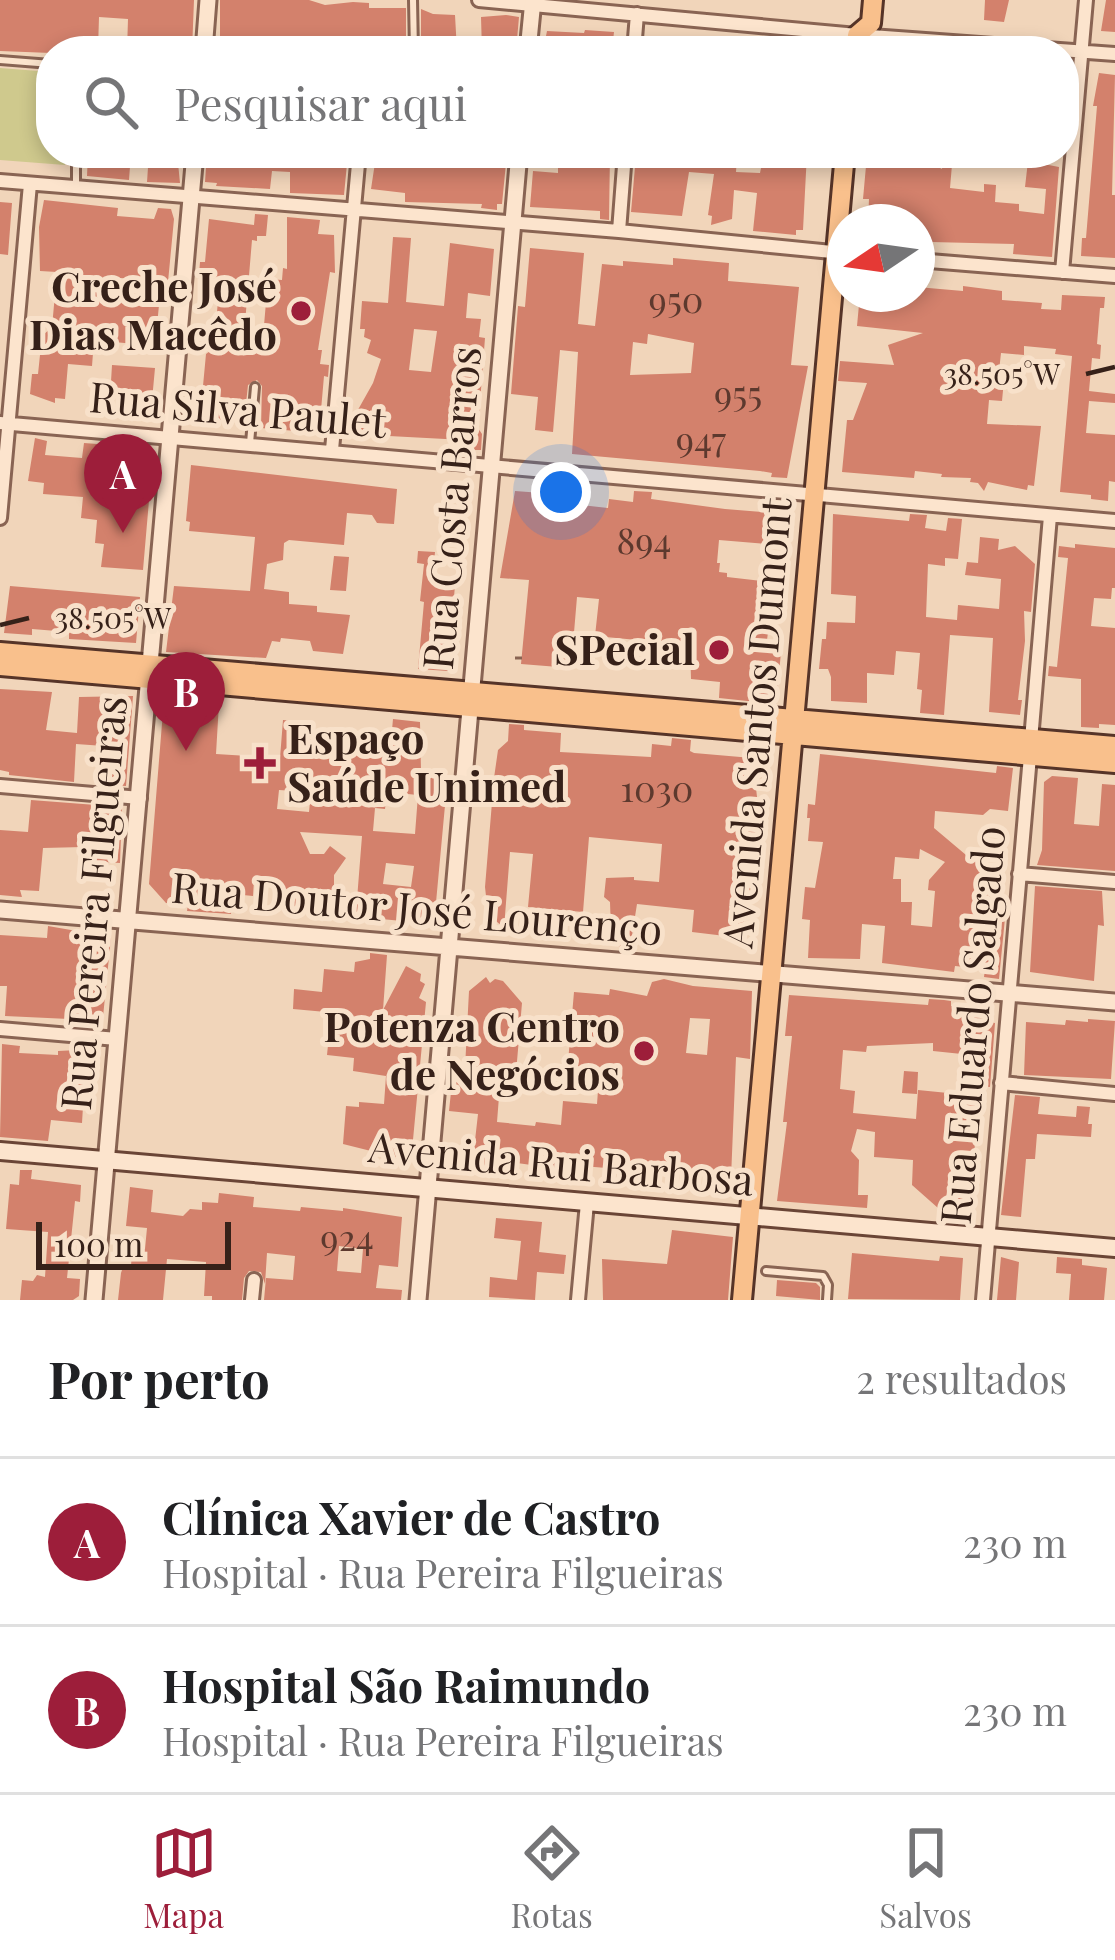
<!DOCTYPE html>
<html lang="pt">
<meta charset="utf-8">
<style>
:root{--surface:#fff;--page:#f6f6f6;--text:#202124;--muted:#757577;--line:#e0e0e0;--accent:#9d1e3a}
body{margin:0;font-family:"Playfair Display",serif;background:var(--page);color:var(--text)}
.compass{position:absolute;left:827px;top:204px;width:108px;height:108px;border-radius:50%;background:var(--surface);box-shadow:0 6px 18px #0003;rotate:257deg}
.scale{position:absolute;left:36px;bottom:30px;width:195px;box-sizing:border-box;padding-left:12px;border:6px solid #362119;border-top:0;font-size:33px;line-height:42px;white-space:nowrap;color:#362119;-webkit-text-stroke:9px #f8e1ca;paint-order:stroke}
.you{position:absolute;left:561px;top:492px;width:42px;height:42px;margin:-30px;border:9px solid #fff;border-radius:50%;background:#1a73e8;box-shadow:0 0 0 18px #1a73e833}
.badge{display:grid;place-items:center;width:78px;height:78px;border-radius:50%;background:var(--accent);color:#fff;font-size:39px;font-weight:700}
.pin{position:absolute;translate:-50% -99px;filter:drop-shadow(0 3px 6px #0008)}
.pin::after{content:'';position:absolute;top:63px;width:42px;height:36px;background:inherit;clip-path:polygon(0 0,100% 0,50% 100%)}
.list{margin:0;padding:0;list-style:none}
h2{display:flex;justify-content:space-between;align-items:center;height:156px;margin:0;padding:0 48px;font-size:51px}
h2 small{font-size:39px;font-weight:400;color:var(--muted)}
.list li{display:grid;grid-template-columns:78px 1fr auto;gap:36px;align-items:center;box-sizing:border-box;height:168px;padding:0 48px;border-top:3px solid var(--line)}
.list b{display:block;font-size:45px;white-space:nowrap}
.list p{margin:0;font-size:39px;white-space:nowrap;color:var(--muted)}
.list em{font-size:39px;font-style:normal;color:var(--muted)}
.icon{flex:none;width:66px;height:66px;fill:none;stroke:currentColor;stroke-width:2;stroke-linecap:round;stroke-linejoin:round}
.map{position:relative;flex:none;width:1115px;height:1300px;overflow:hidden}
.search{position:absolute;background:var(--surface);box-shadow:0 6px 18px #0003;left:36px;right:36px;top:36px;height:132px;display:flex;align-items:center;gap:30px;box-sizing:border-box;padding:0 42px;border-radius:48px;color:var(--muted);font-size:45px}
.sheet{height:492px;background:var(--surface)}
nav{display:flex;justify-content:space-around;align-items:center;box-sizing:border-box;height:168px;border-top:3px solid var(--line);background:var(--surface);font-size:33px;color:var(--muted)}
nav a{display:grid;justify-items:center;gap:6px}
nav .on{color:var(--accent)}
.map>svg:first-child{display:block}
</style>
<div class="map">
<svg width="1115" height="1300" viewBox="0 0 1115 1300">
<rect width="100%" height="100%" fill="#f1d5ba"/>
<path fill="#cfc98d" d="M0,68l51,4v81h15l-1,12 -65,-5z"/>
<path fill="#d3816c" fill-rule="evenodd" d="M0,0h194l-2,51h-65l1,-32 -29,-2 -1,32 -47,4 -51,-2z
M220,0h89l16,5 28,-3 16,1v5h37v42l-113,1 -1,-10 -7,-2 -7,12h-58z
M985,0h24l-5,22 -20,-2z
M1106,0h9v32l-14,-1z
M421,9l12,5 22,1 2,36h-36z
M506,15l13,2 -3,34h-34l-1,-34z
M585,30l29,2 -2,19h-69l4,-20 37,2z
M1099,73l16,2 -3,120h3v63l-34,-2 1,-18h4l11,-132h-4z
M88,153h43l-2,27 -42,-4z
M149,153l34,1 -1,10 -4,-1 2,20 -33,-1z
M207,153h74v4l67,-4 -4,42 -54,-2v-21l-18,-1 -2,18 -54,-3 1,-3 -12,-1z
M405,153h97l-1,11 5,-1 -4,41h-5v6l-16,-2 1,-4 -77,-2v-9l-34,-4 5,-33 28,2z
M571,153h39l-1,67 -9,-1v-8l-70,-4 3,-36 25,2v-7l11,1z
M646,153l91,4 -1,15 24,1 4,-20h43l-4,77h-7v5l-43,-4 4,-38 -23,-3 -2,29 -21,6 1,-9 -4,-1 6,-41 -25,-2 -7,44 -51,-4 4,-45 9,1z
M875,153h46v5l21,11 1,-16h10l-3,35 34,4v-8l12,1 -1,17 24,2v7l25,3 2,-25 -21,-2 3,-26 31,6 -7,90 -39,-3 1,-10 -83,-2v-5l-14,-2v-13h-49l1,-23h-6l4,-44z
M44,200l74,8 -1,8 37,3 4,-11 13,1 3,10 -6,63 -59,-5 -3,22 53,6 -4,41 -61,-6 -2,26 -24,-2 -3,35 -10,-1v5l-25,-9 2,-20h6l4,-38 10,-9 5,-55 -17,-1 -1,-44z
M0,202l12,1 -4,52 -8,-1z
M255,214l13,1 -2,21h-9v5l-5,-1 -8,95 19,2 5,-58 14,1 1,-12 4,1v-52l33,3 -2,14 16,1 1,38 -5,-1 -12,78h4l-2,14 9,1 -1,12 -4,-1 -5,57 -58,-5 1,-42 -5,-6 -9,5 -4,37 -44,-4 6,-64 8,-6 4,-48 -4,-1 2,-22 -17,-2 1,-13h5l4,-43 45,6z
M393,237l18,1 -5,64 38,4 6,-63 44,6 -4,47 -22,-3 -2,25 15,1 -2,18 6,1 -7,90 4,6 -1,16h-6l-11,-10 -75,-4 -21,-10 -4,6 -14,-8 23,-41 8,-24 -14,-6 4,-13 -7,-3 1,-8h-5l2,-28 26,2zM414,329l23,2 -6,41 -22,-2z
M530,248l54,5 -6,71 17,2 7,-62 21,2v-5l50,4v-7l56,5 -1,18 71,6 -8,78 17,1 -21,112 -16,-1 1,-4 -12,-2 -188,-17 6,-102 -18,-2 -7,82 -18,-2 3,-33 -27,-3 7,-88 7,1zM648,334l46,9 -3,30 -61,2 3,-33 14,2z
M963,286l39,5v9l40,3 -1,6 20,1 1,-15 43,2 -1,11h-4l-3,36 4,1 -1,14 -8,-1 -3,33 26,3v9l-26,-2 -3,32 29,2v47l-6,-1 -1,20 -17,-2v-4l-31,-3 12,-136 -17,-2 1,-5 -32,-3v9l-23,-2 -3,27h6l-2,21 -13,-1 -2,24 54,2 -7,60 -6,-1 -1,5 -39,-8 -4,9 -6,-8 -8,-1 1,-4 -30,-1 1,-3 -27,-3 -1,7 -72,-6 5,-52h6l14,-37 -29,-2 2,-20 54,4 -6,-20 35,-12 -66,-7 3,-32h57v-7l46,4z
M112,365l43,3 -4,43 -35,-3 1,-9 -7,-1z
M35,438l12,3 -2,14 37,3 2,-15 66,5 3,6 -10,116 -42,-3 3,-23 -9,-1 2,-23 -16,-2 2,-21 -40,-3 1,-11 -16,-2z
M191,465l206,24 -3,35 -17,-1 -5,-8 -25,-2 -3,32 -55,-5 -5,3 -1,17 -16,4 -3,25 25,3v12l28,2v6l33,3 -7,39 -30,-3 -3,-10 -29,-3 -1,4 -8,-1 -6,17 -100,-6 8,-66 76,5 5,-54 -66,-6 1,-9 -4,-1z
M515,491l67,5 -1,9 27,3 1,-9 24,3 1,-11 18,1 -1,7 74,10 37,3 1,-10 30,2 -4,42 -70,-6 -2,23h3l-1,9 8,1v4l43,5 -1,12h4l-6,46 15,2 -6,62 -57,-6 1,-16 -29,-3 -1,-34 -95,-9 4,-37 -22,-2 -6,71 -50,-4 8,-84 -29,-2z
M833,514l76,7 1,-7 17,1 -2,13 21,3 2,-13 14,1 -4,40 -13,-1v8l-17,-2 -2,53 31,3 1,-15 41,4 2,-30 -36,-4 2,-13 11,1 2,-26 19,2 -1,11 17,-4 20,18 -4,48 -7,-1 1,30 -7,59h4l-2,15 -31,-3 4,-74 -43,-3 -6,80 -24,-2 2,-23 -5,-1 3,-36 -24,-2 -2,24 -27,-2v30l-36,-2v-24l-3,-8h-9l3,-30h4l1,-17 28,1 1,-27 -25,-2z
M1075,544l40,4v40h-3l-1,11 -17,-1 -3,28 24,2v97l-16,-1v4l-18,-1v-48l-33,-3 1,-10 8,1 11,-109 -10,-1 1,-11 16,2z
M418,551l17,1 -3,31 23,2 -7,86 -30,-2 6,-67 -4,-1 4,-37 -7,-1z
M334,556l15,1 -3,34 -16,-1z
M10,586l130,11 -4,46 -67,-4v-7l-37,-3v6l-28,-2z
M0,689l52,3 -6,38 31,3 2,-36 54,-1 -7,90 -31,-2 7,-2 2,-36 -28,-2 -2,38 -65,-7v-3l-9,-2z
M164,699l55,4 -3,51 64,4 3,-38 24,2 -2,17 29,3 1,-6 56,5 2,-22 27,3 1,49 27,2 -14,151 -74,-7 1,-4 -5,-1 6,-76 -62,-4 10,22h14l6,-8 16,12 -12,17v12l14,10 -12,16 -27,-14 -20,10 -13,-28 -22,-1 -1,16 -20,-2 -2,20 -44,-3 1,-6 -22,-2 -17,-19zM279,790l32,2 -2,20 -32,-3zM387,792l31,3 -3,39 -42,-3 2,-23 10,1zM386,863l28,3 -3,21 -28,-3z
M509,724l15,1v5l37,3 -1,19 91,5 1,-13 19,2 1,-8 19,2 -1,11 4,2 58,5 -2,30h6l1,9 -2,44 -5,49 -10,3 -3,28h7l-2,17 -50,-6 2,-22 -57,-6 -7,44 -12,-2 1,-14h-8l-1,-30 -6,-5 2,-19 28,-1v3l25,2 3,-38 -73,-7 -6,75 -55,-5 5,-53 -23,-2 -6,76 -16,-14 -3,-27 9,-109 4,-28 10,-9z
M820,754l176,19 1,-7 16,2 -5,43 -18,-2 -7,6 -48,-4 -1,17 32,27 7,-6 17,20 -3,3 12,22 -7,4 13,20 -6,61 -15,-2 1,-8 -30,-3 -1,6 -72,-9 3,-37 -23,-2 -2,35 -52,-1 2,-38 -8,-1 3,-32 10,1 8,-46 -15,-1 2,-23h-3l1,-14 7,1zM920,849l25,13 -16,18 -1,10 7,1 -3,36 -21,-2 1,-23h-11v-23h-8l2,-22 24,2z
M1052,776l26,2 -4,46 25,2 3,-42 13,1v86l-78,-6 5,-15 2,-68z
M31,800l91,7 -2,56 -31,-2 1,-9 -7,-1v-4l-40,1 -4,43 -19,-1 2,7 -22,-2v-65l28,2z
M1035,886l67,5 2,35 -6,-1 -4,56 -64,-9z
M48,926l63,11 -9,90 -32,-3 -1,-5 -64,-3 2,-30h-7v-51l47,3z
M370,953l17,2 -4,55 23,-44 15,8 -1,7 5,3 -6,14 7,4 -15,159 -68,-17 3,-38 13,1v-5l25,2 2,-28 -33,-5 1,-13 -27,-3 1,-10 -5,-1 3,-32 -33,-3 1,-20 28,3 2,-23 30,3 1,-10 15,-3z
M486,977l4,6 5,-4 8,2 19,22 -6,70 -15,-2 -4,51 38,4 1,-4 25,3 2,-24 34,3 2,-27 -32,-3 7,-82 35,3 1,-6 37,7 5,-14 12,-3 29,7 59,5 -2,68 -14,-2 -5,121 -149,-12v6l-65,-9 -1,7 -44,-3 6,-53 -29,-3 4,-38h4v-6l8,1 4,-77zM690,1018l20,1 -3,36 -21,-2z
M789,995l139,10 1,-6 15,1 7,1v5l26,2v5l13,1 -1,8 6,1 -5,64 -12,-2 3,-29 -48,-5v-8l-66,3 -1,6 -23,-2 -3,39 15,2 -2,22 63,6 2,-29 60,6 -7,107 -8,7 -25,-2 -26,-23 1,-25 -39,-3 1,-25 -18,-3 -6,22 8,9 -1,35h10l-1,13 -90,-7 10,-79h-4l9,-86h-7z
M1088,1019l27,2 -4,58 -87,-4 2,-53 39,3 1,-5 22,2z
M2,1044l18,2 -1,7 39,2v-4l20,-1 19,4 1,19 -5,17h-9l-2,33 -31,-3 -3,21 -48,-4z
M904,1071l14,1 -1,22 -15,-1z
M1015,1095l25,2 -2,17 38,3 1,-11 13,1 -2,17h4l-1,13 -54,-3 -2,25h-9l-5,58 -20,-2z
M20,1170h12l-1,9 50,6 -1,17 -5,-1 -8,77 13,1 -1,17 -6,4h-53l2,-20 11,1 4,-6 8,2 3,-45 -42,-3 4,-45 9,1z
M130,1187l23,3 -2,22 32,4 7,-7 12,1v-8l16,1 1,-10 35,4 -1,10 47,4 1,-4 42,4v-3l59,9 -4,50 -19,-2 -3,23 26,2 -1,10h-137l2,-22 27,2 2,-24 -28,-3 -2,31 -4,-12 -12,-1 -5,7 -2,22h-30v-4h-8l2,-34 -39,-3 -4,41h-45l3,-27 2,-6h8l1,-19 13,1 2,-21 -21,-2zM339,1246l24,3 -2,24 -24,-2z
M496,1218l46,4 -3,30 27,3 -2,19 -27,-2 -2,28 -46,-3 1,-20 27,3 4,-39 -27,-3z
M672,1230l61,7 -5,63h-125l-1,-41 65,5z
M852,1253l87,8 1,-5 23,2 -3,42 -112,-1z
M1001,1257l18,5 -3,38h-19z
M1057,1257l25,2v6l25,3 -3,32h-35l2,-26 -15,-1z
M777,1280l39,3 4,4v13l-44,-4z"/>
<g fill="none" stroke-linecap="round" stroke-linejoin="round">
<defs>
<path id="service" d="M413,0l1,51
M286,46v5
M0,60l51,4
M76,185v-32
M250,443l5,-56
M766,1271l57,5 5,9 -1,15"/>
<path id="minor" d="M479,0l378,35 258,19
M634,51l3,-37
M0,181l619,50 223,22
M619,231l6,-78
M917,260l198,16
M1062,272l24,-272
M0,423l1115,98
M332,450l27,-297
M0,518l30,-334
M1031,740l19,-224
M0,786l140,12
M1019,874l96,8
M0,1029l117,10
M1001,1083l114,11
M252,1300l2,-20
M578,1300l9,-97
M983,1300l47,-544"/>
<path id="tertiary" d="M204,51l4,-51
M528,51l5,-51
M0,910l1115,92
M94,1300l101,-1147
M418,1300l101,-1147"/>
<path id="secondary" d="M0,1151l1115,97"/>
<path id="primary" d="M856,51l1,-16 14,-12 2,-23
M0,652l1115,94
M0,666l1115,97
M742,1300l103,-1147"/>
</defs>
<use href="#service" stroke="#896453" stroke-width="12"/>
<use href="#minor" stroke="#896453" stroke-width="18"/>
<use href="#tertiary" stroke="#896453" stroke-width="21"/>
<use href="#secondary" stroke="#6a4536" stroke-width="22"/>
<use href="#primary" stroke="#563428" stroke-width="24"/>
<path stroke="#896453" stroke-width="3" stroke-dasharray="9 6" stroke-linecap="butt" d="M515,658h7"/>
<use href="#service" stroke="#fce4cd" stroke-width="6"/>
<use href="#minor" stroke="#fce4cd" stroke-width="12"/>
<use href="#tertiary" stroke="#fce4cd" stroke-width="15"/>
<use href="#secondary" stroke="#fce4cd" stroke-width="16"/>
<use href="#primary" stroke="#f9c08c" stroke-width="18"/>
</g>
<path fill="none" stroke="#362119" stroke-width="4.5" d="M1086,374l29,-7M0,625l29,-7"/>
<g fill="#9d1e3a" stroke="#f8e1ca" stroke-width="4.5">
<circle cx="301" cy="311" r="12"/>
<circle cx="719" cy="650" r="12"/>
<path d="M254 745h12v12h12v12h-12v12h-12v-12h-12v-12h12z"/>
<circle cx="644" cy="1051" r="12"/>
</g>
<g text-anchor="middle" stroke-width="10" stroke-linejoin="round" paint-order="stroke">
<g font-size="36" fill="#5d392e">
<text x="676" y="313">950</text>
<text x="738" y="407">955</text>
<text x="701" y="453">947</text>
<text x="644" y="554">894</text>
<text x="657" y="802">1030</text>
<text x="347" y="1251">924</text>
</g>
<g font-size="42" font-weight="bold" fill="#362119" stroke="#f8e1ca" text-anchor="end">
<text x="277" y="302">Creche José<tspan x="277" dy="48">Dias Macêdo</tspan></text>
<text x="695" y="665">SPecial</text>
<text x="287" y="754" text-anchor="start">Espaço<tspan x="287" dy="48">Saúde Unimed</tspan></text>
<text x="620" y="1042">Potenza Centro<tspan x="620" dy="48">de Negócios</tspan></text>
</g>
<g font-size="42" fill="#362119" stroke="#f8e1ca">
<text transform="translate(238 410) rotate(5)" y="15">Rua Silva Paulet</text>
<text transform="translate(452 508) rotate(-85)" y="15">Rua Costa Barros</text>
<text transform="translate(757 723) rotate(-85)" y="15">Avenida Santos Dumont</text>
<text transform="translate(94 903) rotate(-85)" y="15">Rua Pereira Filgueiras</text>
<text transform="translate(417 909) rotate(5)" y="15">Rua Doutor José Lourenço</text>
<text transform="translate(973 1025) rotate(-85)" y="15">Rua Eduardo Salgado</text>
<text transform="translate(561 1164) rotate(5)" y="15">Avenida Rui Barbosa</text>
</g>
</g>
<g font-size="30" text-anchor="middle" fill="#362119" stroke="#f8e1ca" stroke-width="10" stroke-linejoin="round" paint-order="stroke">
<text x="1002" y="385">38.505°W</text>
<text x="113" y="629">38.505°W</text>
</g>
</svg>
<svg class="compass" viewBox="-18 -18 36 36"><path d="M0-13l5 13h-10z" fill="#e53935"/><path d="M0 13l5-13h-10z" fill="#757577"/></svg>
<div class="scale">100 m</div>
<div class="you"></div>
<div class="pin badge" style="left:123px;top:533px">A</div>
<div class="pin badge" style="left:186px;top:751px">B</div>
<div class="search"><svg class="icon" aria-label="search" viewBox="0 0 24 24"><circle cx="10" cy="10" r="6"/><path d="M15 15l6 6"/></svg>Pesquisar aqui</div>
</div>
<section class="sheet">
<h2>Por perto<small>2 resultados</small></h2>
<ul class="list">
<li><span class="badge">A</span><div><b>Clínica Xavier de Castro</b><p>Hospital · Rua Pereira Filgueiras</p></div><em>230 m</em></li>
<li><span class="badge">B</span><div><b>Hospital São Raimundo</b><p>Hospital · Rua Pereira Filgueiras</p></div><em>230 m</em></li>
</ul>
</section>
<nav>
<a class="on"><svg class="icon" aria-label="map" viewBox="0 0 24 24"><path d="M3 6l6-2 6 2 6-2v14l-6 2-6-2-6 2zM9 4v14M15 6v14"/></svg>Mapa</a>
<a><svg class="icon" aria-label="directions" viewBox="0 0 24 24"><path d="M12 3l9 9-9 9-9-9zM9 14v-3h6M13 9l2 2-2 2"/></svg>Rotas</a>
<a><svg class="icon" aria-label="saved" viewBox="0 0 24 24"><path d="M7 4h10v16l-5-4-5 4z"/></svg>Salvos</a>
</nav>
